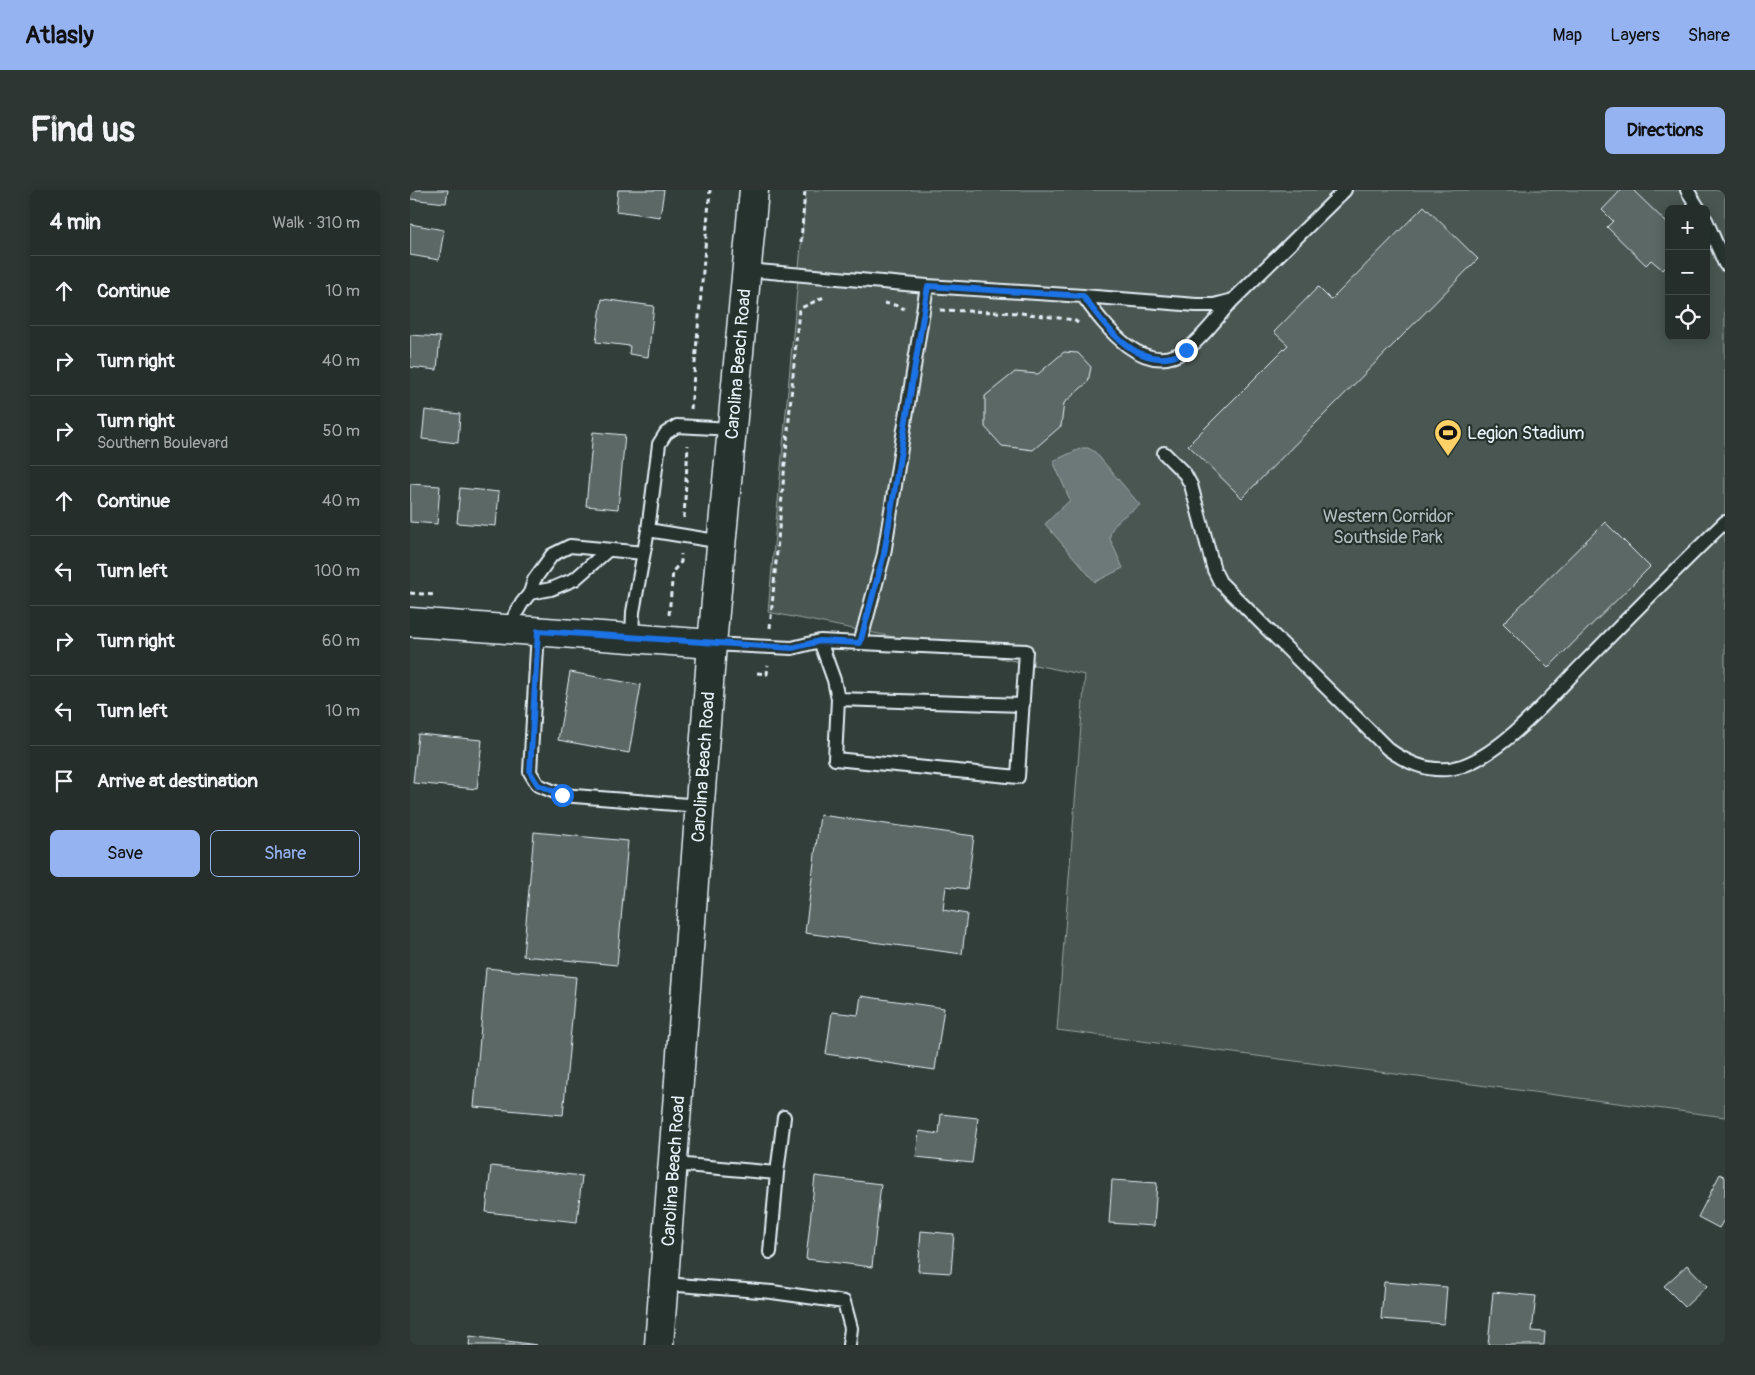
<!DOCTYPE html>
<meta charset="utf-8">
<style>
:root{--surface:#262e2b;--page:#2e3633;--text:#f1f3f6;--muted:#a4a8a9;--line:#424a47;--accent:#95b2f1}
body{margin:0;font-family:Pangolin,sans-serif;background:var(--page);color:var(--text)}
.controls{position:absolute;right:15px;top:15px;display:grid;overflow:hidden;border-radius:8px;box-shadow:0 2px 12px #0003}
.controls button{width:45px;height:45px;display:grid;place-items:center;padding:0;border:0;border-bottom:1px solid var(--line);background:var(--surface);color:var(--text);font:25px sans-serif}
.stop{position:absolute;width:15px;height:15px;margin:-11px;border:4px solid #1a73e8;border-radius:50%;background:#fff}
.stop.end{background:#1a73e8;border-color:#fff;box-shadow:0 1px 5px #0008}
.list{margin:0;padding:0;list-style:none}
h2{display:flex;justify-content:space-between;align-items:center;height:65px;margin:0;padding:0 20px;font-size:21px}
h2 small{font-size:16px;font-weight:400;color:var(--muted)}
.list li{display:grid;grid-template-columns:32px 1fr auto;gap:15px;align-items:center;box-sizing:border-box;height:70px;padding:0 20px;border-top:1px solid var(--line)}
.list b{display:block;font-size:19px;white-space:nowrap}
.list p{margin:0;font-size:16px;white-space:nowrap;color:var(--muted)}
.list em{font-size:16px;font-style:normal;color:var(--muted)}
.actions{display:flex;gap:10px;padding:15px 20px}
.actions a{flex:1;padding:11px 0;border:1px solid var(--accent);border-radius:8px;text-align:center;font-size:18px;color:var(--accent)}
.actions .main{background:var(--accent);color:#111}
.icon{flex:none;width:28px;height:28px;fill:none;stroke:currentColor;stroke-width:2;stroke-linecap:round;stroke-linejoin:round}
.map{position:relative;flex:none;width:1315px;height:1155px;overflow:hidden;border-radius:8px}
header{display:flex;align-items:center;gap:30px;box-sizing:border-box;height:70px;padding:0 25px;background:var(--accent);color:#111}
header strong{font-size:24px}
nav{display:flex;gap:28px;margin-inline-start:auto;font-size:18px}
.intro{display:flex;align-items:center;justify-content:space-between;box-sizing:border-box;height:120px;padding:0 30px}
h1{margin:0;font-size:35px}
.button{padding:12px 22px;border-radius:8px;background:var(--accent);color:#111;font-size:18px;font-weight:700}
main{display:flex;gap:30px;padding:0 30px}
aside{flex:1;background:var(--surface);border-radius:8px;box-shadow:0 2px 12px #0003}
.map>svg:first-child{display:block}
</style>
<header>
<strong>Atlasly</strong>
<nav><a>Map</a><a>Layers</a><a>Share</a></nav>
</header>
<div class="intro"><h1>Find us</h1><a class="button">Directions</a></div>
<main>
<aside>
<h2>4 min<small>Walk · 310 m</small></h2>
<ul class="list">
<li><svg class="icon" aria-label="ahead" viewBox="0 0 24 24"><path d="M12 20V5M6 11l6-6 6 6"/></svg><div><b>Continue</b></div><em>10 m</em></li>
<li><svg class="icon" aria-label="right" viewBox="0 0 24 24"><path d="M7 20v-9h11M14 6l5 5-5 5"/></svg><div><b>Turn right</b></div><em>40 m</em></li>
<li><svg class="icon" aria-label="right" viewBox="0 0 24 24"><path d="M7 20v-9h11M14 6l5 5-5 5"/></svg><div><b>Turn right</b><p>Southern Boulevard</p></div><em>50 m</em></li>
<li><svg class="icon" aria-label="ahead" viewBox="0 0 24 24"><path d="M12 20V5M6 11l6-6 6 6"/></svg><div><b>Continue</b></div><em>40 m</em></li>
<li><svg class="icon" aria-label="left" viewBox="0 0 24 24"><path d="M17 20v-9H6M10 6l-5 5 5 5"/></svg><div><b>Turn left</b></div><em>100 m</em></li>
<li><svg class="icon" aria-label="right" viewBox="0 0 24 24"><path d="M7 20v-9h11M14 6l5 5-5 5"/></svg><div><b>Turn right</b></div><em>60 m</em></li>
<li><svg class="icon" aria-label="left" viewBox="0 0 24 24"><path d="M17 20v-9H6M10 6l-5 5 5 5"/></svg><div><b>Turn left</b></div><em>10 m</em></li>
<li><svg class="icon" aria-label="arrive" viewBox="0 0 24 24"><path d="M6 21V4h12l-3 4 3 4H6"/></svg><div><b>Arrive at destination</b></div></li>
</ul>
<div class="actions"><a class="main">Save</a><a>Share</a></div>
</aside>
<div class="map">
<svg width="1315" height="1155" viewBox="0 0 1315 1155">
<rect width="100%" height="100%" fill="#323e39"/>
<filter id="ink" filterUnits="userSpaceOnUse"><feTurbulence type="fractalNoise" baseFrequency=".02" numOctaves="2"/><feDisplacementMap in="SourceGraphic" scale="10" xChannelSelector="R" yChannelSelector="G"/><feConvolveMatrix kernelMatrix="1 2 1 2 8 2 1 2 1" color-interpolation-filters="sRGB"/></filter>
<g filter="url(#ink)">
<path fill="#495651" stroke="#98a4a4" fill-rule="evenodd" d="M396,0h919v927l-668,-87 28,-355 -317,-63zM1259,19h37v127h-37z"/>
<path fill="#6d7978" stroke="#9ea9ab" d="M672,258h6l7,4 45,53c-11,8 -31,18 -30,34l13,29 -28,14 -50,-58 25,-24 -17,-39z"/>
<path fill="#5c6865" stroke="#e8f1f8" d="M0,0h38l-2,13 -36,-4z
M208,0h46l-4,27 -44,-6z
M1211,0h12l36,35v39l-6,6 -12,-10 -5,5 -39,-38 6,-6 -11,-11z
M1014,16l54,53 -236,239 -54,-53 100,-100 -14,-13 44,-45 13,13z
M0,34l34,6 -5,30 -29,-5z
M192,109l52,7 -6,51 -19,-3 1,-8 -34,-4z
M0,145l30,2 -3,33 -27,-3z
M654,162l14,1 13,14 -3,15 -24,21 -3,23 -28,24 -31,-4 -17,-19v-31l30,-24 23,2z
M15,220l35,4 -2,29 -36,-4z
M183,242l32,3 -7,74 -32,-3z
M0,294l30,2 -3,38 -27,-2z
M50,298l39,4 -3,34 -39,-3z
M1195,332l45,45 -102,101 -45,-45z
M160,482l71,13 -12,68 -71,-13z
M8,544l64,6 -5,49 -64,-6z
M410,625l154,21 -7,53 -21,-3 -3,24 24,4 -5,40 -157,-21z
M124,642l94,9 -11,124 -94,-9z
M76,778l90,9 -13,138 -89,-8z
M451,806l83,12 -9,62 -109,-16 6,-42 26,3z
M531,924l37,4 -6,45 -56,-6 3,-26 20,3z
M81,976l91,10 -5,46 -91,-10z
M1310,984l5,3v41l-6,10 -21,-11z
M405,986l66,8 -9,83 -66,-8z
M702,990l45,3 -3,43 -45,-3z
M511,1041l33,3 -3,39 -33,-2z
M1277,1075l20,21 -22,21 -21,-21z
M974,1092l63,5 -3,37 -63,-5z
M1083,1102l43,4 -4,35 13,1 -1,13h-56z
M60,1146l67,9h-68z"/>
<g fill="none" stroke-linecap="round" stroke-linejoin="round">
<defs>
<path id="service" d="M1277,0l12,19
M1296,30l19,44
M337,80l180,16 156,10 113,9h18l19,-5 112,-110
M673,106c22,30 60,83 103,54 18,-13 32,-34 47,-50
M754,263l21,21 6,11 23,85 6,12 168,167c22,16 47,26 74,17 41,-14 88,-68 118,-99 48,-49 96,-98 145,-145
M238,340l74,12
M120,403l21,-4 24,-10 33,-29
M97,439l15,-26 8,-10 4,-13 18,-25 18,-9 74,7
M128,441l-8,141 8,13 24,10 138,11
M222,448l1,-26 15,-82 11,-86 7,-11 11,-7 55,3
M450,453l24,-89 43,-268
M302,454l80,4 28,-7 14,39 4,19 -3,60 183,18 8,-126 -206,-10
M428,509l185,6
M264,974l103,9 -7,79
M367,983l7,-56
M254,1094l108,8 72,10 7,26 -2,17"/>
<path id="tertiary" d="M0,432l302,22"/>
<path id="trunk" d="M249,1155l53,-701 42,-454"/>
</defs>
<use href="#service" stroke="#e8f1f8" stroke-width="16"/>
<use href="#tertiary" stroke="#e8f1f8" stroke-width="31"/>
<use href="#trunk" stroke="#e8f1f8" stroke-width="31"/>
<path stroke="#e8f1f8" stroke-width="3" stroke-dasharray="5 4" stroke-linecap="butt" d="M391,52l4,-52
M474,113l15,3 5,3
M530,120l81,3 53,7 4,3
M281,219l19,-219
M274,328l4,-73
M0,403l26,2
M259,425l4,-44 8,-9v-8
M360,438l29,-319 27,-13
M347,483l10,1 1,-9"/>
<use href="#service" stroke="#26332d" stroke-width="12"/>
<use href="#tertiary" stroke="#26332d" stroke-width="28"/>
<use href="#trunk" stroke="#26332d" stroke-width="28"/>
</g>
</g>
<g fill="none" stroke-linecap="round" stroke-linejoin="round" filter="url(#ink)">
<path stroke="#1a73e8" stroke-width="6" d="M152,605l-24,-10 -8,-13 8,-141 254,17 28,-7 40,2 24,-89 44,-268 155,10c20,27 49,70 89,61 5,-1 10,-5 14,-7"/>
</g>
<defs>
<symbol id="stadium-pin" viewBox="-11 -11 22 30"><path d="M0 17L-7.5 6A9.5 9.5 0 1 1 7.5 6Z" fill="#ffd166" stroke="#26332d"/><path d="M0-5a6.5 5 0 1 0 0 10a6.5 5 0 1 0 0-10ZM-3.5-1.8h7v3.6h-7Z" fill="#111"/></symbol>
</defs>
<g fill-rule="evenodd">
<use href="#stadium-pin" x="1022" y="227" width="32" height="43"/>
</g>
<g text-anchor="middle" stroke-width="4.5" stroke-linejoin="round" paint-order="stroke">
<g font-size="18" fill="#e8f1f8" stroke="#26332d">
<text transform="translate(328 174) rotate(-85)" y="6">Carolina Beach Road</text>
<text transform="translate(293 577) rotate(-86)" y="6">Carolina Beach Road</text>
<text transform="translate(263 981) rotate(-86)" y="6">Carolina Beach Road</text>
</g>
<g font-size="18" fill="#e8f1f8" stroke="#26332d" text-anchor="start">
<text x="1057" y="249">Legion Stadium</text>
</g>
<g font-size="18" fill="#b0bbbe" stroke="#26332d">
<text x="978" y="332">Western Corridor<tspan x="978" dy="21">Southside Park</tspan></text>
</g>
</g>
</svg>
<div class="controls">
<button>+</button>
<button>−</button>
<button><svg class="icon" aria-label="locate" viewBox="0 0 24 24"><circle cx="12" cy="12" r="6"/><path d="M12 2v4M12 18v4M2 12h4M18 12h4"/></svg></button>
</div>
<div class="stop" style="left:152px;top:605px"></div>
<div class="stop end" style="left:776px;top:160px"></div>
</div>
</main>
